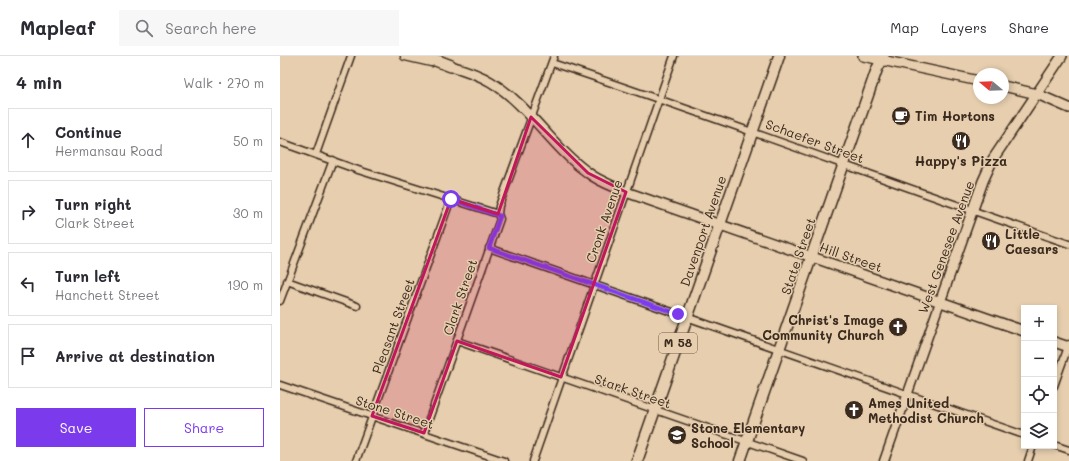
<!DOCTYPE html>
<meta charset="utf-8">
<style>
:root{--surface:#fff;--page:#f7f7f7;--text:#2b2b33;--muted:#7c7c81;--line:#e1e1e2;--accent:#7c3aed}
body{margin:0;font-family:Mali,sans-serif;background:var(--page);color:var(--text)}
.controls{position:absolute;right:12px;bottom:12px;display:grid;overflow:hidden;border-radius:0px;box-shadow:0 2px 6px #0003}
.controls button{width:36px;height:36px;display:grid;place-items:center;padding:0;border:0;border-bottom:1px solid var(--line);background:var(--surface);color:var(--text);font:20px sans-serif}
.compass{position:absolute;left:693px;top:12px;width:36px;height:36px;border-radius:50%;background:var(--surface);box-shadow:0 2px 6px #0003;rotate:289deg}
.stop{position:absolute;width:12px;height:12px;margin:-9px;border:3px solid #7c3aed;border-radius:50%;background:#fff}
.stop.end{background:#7c3aed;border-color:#fff;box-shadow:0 1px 4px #0008}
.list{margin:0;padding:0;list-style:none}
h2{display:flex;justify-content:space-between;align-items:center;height:52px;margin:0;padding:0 16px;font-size:17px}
h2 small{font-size:13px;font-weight:400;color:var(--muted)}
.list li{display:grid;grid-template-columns:26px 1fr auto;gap:12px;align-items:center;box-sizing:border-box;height:64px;margin:0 8px 8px;padding:0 8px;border:1px solid var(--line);border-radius:0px}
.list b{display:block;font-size:15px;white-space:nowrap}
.list p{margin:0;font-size:13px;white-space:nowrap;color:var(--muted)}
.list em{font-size:13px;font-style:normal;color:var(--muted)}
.actions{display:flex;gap:8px;padding:12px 16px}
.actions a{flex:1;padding:9px 0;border:1px solid var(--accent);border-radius:0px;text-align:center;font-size:14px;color:var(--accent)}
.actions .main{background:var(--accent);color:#fff}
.icon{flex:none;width:22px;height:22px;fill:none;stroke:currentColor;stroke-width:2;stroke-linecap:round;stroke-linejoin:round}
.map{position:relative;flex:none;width:789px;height:405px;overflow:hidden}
header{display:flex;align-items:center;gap:24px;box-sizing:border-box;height:56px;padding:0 20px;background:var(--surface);border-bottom:1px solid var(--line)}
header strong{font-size:19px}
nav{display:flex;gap:22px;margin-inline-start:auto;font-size:14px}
.search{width:280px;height:36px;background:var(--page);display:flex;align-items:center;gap:10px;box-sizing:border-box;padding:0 14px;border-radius:0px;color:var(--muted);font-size:15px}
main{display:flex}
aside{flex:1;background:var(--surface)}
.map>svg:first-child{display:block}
</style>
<header>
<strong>Mapleaf</strong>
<div class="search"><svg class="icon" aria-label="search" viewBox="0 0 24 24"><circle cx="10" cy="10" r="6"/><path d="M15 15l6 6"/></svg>Search here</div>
<nav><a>Map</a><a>Layers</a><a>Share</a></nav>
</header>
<main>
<aside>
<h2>4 min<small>Walk · 270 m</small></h2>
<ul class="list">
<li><svg class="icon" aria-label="ahead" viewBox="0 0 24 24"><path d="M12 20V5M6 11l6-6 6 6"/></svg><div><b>Continue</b><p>Hermansau Road</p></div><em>50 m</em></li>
<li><svg class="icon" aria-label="right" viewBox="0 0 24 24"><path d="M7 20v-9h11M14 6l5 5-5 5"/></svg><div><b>Turn right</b><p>Clark Street</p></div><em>30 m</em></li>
<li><svg class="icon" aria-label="left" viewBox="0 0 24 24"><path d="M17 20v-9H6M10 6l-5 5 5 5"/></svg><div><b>Turn left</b><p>Hanchett Street</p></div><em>190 m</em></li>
<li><svg class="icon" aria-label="arrive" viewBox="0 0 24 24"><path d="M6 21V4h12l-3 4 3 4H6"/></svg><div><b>Arrive at destination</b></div></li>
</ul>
<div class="actions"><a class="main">Save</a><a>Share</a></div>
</aside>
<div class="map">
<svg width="789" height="405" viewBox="0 0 789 405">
<rect width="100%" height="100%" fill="#e6ceae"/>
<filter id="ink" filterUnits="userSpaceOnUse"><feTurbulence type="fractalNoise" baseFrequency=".025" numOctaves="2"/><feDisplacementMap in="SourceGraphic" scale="8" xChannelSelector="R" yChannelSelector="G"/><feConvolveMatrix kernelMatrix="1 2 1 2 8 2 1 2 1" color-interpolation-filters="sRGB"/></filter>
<g filter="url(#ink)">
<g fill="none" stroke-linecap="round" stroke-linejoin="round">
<defs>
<path id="minor" d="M272,7c173,57 344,122 517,181
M0,86l78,28 140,44
M36,98l35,-98
M209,192l535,187
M7,225l70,25
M0,245l53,-141
M177,285l346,120
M0,329l224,76
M774,330l15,-42
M144,377l76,-214 -2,-5 1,-8 55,-150
M774,389l15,5
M76,405l95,-262
M253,405l141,-405
M748,405l5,-15"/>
<path id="tertiary" d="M125,0l26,6
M604,405l56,-159"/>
<path id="secondary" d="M583,0l116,25
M171,10c14,4 27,8 40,16 38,23 60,64 96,90 11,9 26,14 39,20l398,139
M723,30l34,8 32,14
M660,246l43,-121 10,-22 69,-103
M774,286l15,5"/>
<path id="primary" d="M357,405l142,-405
M460,405l137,-392 5,-9"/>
<path id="motorway" d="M145,0l26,10
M602,4l1,-4"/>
</defs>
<use href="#minor" stroke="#3b2a1e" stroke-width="9"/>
<use href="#tertiary" stroke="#3b2a1e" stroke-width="11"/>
<use href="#secondary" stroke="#3b2a1e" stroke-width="12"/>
<use href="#primary" stroke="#3b2a1e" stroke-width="13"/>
<use href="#motorway" stroke="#3b2a1e" stroke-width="14"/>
<use href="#minor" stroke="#e6ceae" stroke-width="6"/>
<use href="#tertiary" stroke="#e6ceae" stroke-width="8"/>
<use href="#secondary" stroke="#e6ceae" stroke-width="9"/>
<use href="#primary" stroke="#e6ceae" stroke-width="10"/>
<use href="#motorway" stroke="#e6ceae" stroke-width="11"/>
</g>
</g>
<g fill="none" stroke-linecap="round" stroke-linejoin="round" filter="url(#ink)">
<path stroke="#7c3aed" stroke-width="5" d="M171,143l49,17 -11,32 189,66"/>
</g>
<path fill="#c2185b" fill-opacity="0.2" stroke="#c2185b" stroke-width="3" stroke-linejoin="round" d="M251,61l57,56 38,19 -65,185 -104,-36 -33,92 -52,-17 79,-217 47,15z"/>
<defs>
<symbol id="cafe-disc" viewBox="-11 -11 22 22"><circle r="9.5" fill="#3b2a1e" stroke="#e6ceae"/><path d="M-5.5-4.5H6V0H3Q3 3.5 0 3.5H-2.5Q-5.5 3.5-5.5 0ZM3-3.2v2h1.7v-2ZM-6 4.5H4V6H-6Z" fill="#fff"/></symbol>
<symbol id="restaurant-disc" viewBox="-11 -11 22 22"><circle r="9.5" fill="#3b2a1e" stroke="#e6ceae"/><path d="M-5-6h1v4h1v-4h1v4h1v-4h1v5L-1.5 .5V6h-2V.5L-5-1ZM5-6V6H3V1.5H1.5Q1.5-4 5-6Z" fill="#fff"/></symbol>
<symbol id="church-disc" viewBox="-11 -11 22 22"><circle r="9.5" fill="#3b2a1e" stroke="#e6ceae"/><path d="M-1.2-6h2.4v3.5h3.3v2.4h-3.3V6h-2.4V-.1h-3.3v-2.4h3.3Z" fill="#fff"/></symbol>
<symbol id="school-disc" viewBox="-11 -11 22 22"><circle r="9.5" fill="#3b2a1e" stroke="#e6ceae"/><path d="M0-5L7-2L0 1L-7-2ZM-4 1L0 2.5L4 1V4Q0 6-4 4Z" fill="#fff"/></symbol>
</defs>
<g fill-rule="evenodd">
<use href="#cafe-disc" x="610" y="49" width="22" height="22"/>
<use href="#restaurant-disc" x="670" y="74" width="22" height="22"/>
<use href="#restaurant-disc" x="700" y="174" width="22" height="22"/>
<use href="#church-disc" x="607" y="260" width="22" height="22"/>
<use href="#church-disc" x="563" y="343" width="22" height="22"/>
<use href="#school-disc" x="386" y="368" width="22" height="22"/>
</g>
<g text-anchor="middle" stroke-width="3" stroke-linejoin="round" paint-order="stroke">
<rect fill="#e6ceae" stroke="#6e5b49" stroke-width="1" x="379" y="277" width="38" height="20" rx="3"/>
<g font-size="12" font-weight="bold" fill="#3b2a1e">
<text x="398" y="291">M 58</text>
</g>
<g font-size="13" font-weight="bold" fill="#3b2a1e" stroke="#e6ceae" text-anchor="start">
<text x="635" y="65">Tim Hortons</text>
<text x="681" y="110" text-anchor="middle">Happy's Pizza</text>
<text x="725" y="183">Little<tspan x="725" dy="15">Caesars</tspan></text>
<text x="604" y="269" text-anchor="end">Christ's Image<tspan x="604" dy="15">Community Church</tspan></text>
<text x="588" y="352">Ames United<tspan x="588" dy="15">Methodist Church</tspan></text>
<text x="411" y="377">Stone Elementary<tspan x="411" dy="15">School</tspan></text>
</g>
<g font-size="13" fill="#3b2a1e" stroke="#e6ceae">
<text transform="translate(535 85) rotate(20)" y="5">Schaefer Street</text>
<text transform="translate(324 165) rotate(-71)" y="5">Cronk Avenue</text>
<text transform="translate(423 175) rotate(-71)" y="5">Davenport Avenue</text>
<text transform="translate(666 191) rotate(-70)" y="5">West Genesee Avenue</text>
<text transform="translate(518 200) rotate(-71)" y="5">State Street</text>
<text transform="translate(571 201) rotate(19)" y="5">Hill Street</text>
<text transform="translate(180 241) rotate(-71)" y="5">Clark Street</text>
<text transform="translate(113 270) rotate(-70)" y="5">Pleasant Street</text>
<text transform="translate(353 335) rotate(19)" y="5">Stark Street</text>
<text transform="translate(115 356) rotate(18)" y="5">Stone Street</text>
</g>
</g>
</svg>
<div class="controls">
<button>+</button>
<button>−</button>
<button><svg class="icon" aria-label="locate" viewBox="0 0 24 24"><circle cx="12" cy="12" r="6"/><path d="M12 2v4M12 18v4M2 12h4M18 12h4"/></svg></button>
<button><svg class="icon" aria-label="layers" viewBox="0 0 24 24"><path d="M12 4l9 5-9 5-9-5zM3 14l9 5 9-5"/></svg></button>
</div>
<svg class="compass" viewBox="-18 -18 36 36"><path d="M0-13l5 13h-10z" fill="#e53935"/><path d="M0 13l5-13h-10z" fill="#7c7c81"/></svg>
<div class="stop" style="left:171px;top:143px"></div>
<div class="stop end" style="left:398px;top:258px"></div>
</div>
</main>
